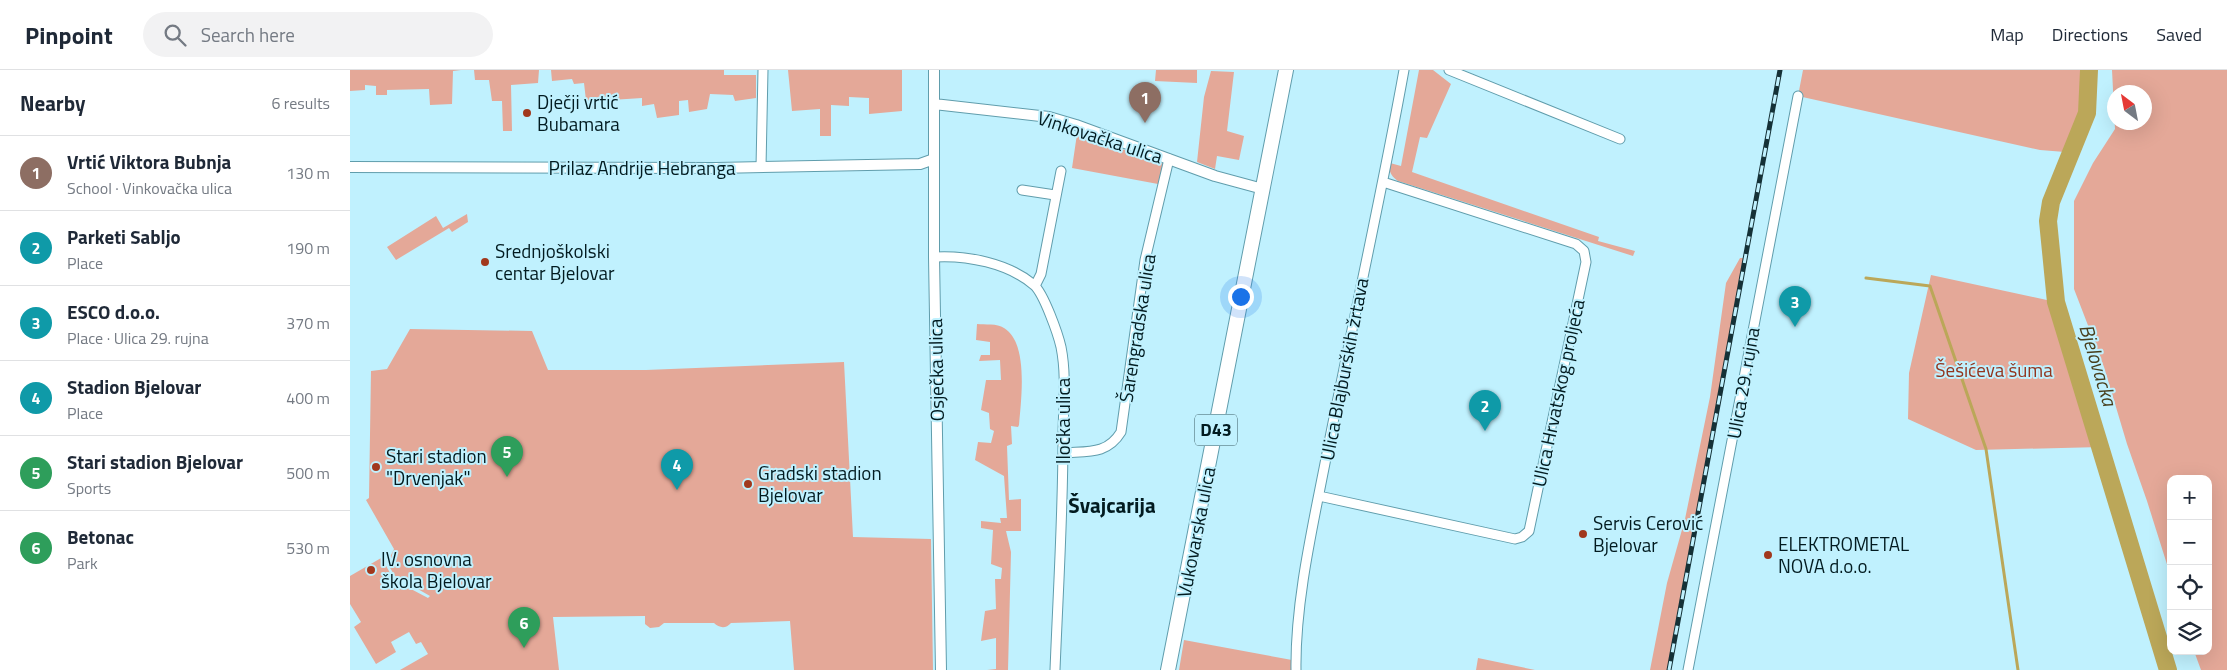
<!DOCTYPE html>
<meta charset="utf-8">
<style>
:root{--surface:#fff;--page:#f2f2f3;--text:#1f2937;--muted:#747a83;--line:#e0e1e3;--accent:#ea580c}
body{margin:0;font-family:"Titillium Web",sans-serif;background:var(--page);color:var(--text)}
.controls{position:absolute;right:15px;bottom:15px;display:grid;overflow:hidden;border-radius:10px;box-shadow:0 5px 20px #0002}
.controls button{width:45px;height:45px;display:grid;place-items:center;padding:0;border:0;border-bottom:1px solid var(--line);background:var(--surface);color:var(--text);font:25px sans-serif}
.compass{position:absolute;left:1757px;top:15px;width:45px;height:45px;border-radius:50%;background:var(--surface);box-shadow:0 5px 20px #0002;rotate:328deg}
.you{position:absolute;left:890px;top:226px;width:18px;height:18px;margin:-12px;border:4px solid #fff;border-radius:50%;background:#1a73e8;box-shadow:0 0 0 8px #1a73e833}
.badge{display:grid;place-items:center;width:32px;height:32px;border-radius:50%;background:var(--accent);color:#fff;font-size:16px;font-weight:700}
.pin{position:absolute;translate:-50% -41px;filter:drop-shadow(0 1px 2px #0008)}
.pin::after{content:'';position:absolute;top:26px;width:18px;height:15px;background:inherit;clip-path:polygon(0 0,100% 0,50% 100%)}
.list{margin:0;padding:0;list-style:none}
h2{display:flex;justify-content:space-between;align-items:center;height:65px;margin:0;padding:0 20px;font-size:21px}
h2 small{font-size:16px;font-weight:400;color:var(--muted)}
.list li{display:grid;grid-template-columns:32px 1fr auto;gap:15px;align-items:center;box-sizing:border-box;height:75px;padding:0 20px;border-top:1px solid var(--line)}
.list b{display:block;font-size:19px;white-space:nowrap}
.list p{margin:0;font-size:16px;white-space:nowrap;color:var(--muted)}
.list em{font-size:16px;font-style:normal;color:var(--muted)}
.icon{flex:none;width:28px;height:28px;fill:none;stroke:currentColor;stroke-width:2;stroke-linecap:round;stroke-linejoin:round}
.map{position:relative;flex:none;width:1877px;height:600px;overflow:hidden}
header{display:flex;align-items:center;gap:30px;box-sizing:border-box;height:70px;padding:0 25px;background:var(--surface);border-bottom:1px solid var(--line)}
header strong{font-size:24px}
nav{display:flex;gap:28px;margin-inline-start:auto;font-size:18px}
.search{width:350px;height:45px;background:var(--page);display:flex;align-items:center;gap:12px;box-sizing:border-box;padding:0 18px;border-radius:28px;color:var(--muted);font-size:19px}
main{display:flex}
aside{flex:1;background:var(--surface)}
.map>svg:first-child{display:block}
</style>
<header>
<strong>Pinpoint</strong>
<div class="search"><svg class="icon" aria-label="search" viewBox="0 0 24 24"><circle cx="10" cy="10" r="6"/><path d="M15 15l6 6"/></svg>Search here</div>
<nav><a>Map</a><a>Directions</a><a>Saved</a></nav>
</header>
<main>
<aside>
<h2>Nearby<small>6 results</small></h2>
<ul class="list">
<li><span class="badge" style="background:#8d6e63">1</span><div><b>Vrtić Viktora Bubnja</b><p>School · Vinkovačka ulica</p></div><em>130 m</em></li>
<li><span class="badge" style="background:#0f9aa8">2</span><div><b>Parketi Sabljo</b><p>Place</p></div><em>190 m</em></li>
<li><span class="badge" style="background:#0f9aa8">3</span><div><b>ESCO d.o.o.</b><p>Place · Ulica 29. rujna</p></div><em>370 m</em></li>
<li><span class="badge" style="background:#0f9aa8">4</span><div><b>Stadion Bjelovar</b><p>Place</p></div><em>400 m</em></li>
<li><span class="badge" style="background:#2e9e5b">5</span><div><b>Stari stadion Bjelovar</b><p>Sports</p></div><em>500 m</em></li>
<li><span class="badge" style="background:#2e9e5b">6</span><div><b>Betonac</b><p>Park</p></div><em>530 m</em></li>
</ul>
</aside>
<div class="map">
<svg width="1877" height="600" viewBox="0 0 1877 600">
<rect width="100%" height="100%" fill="#c0f1fe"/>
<path fill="#e4a898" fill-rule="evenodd" d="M0,0h111l-8,1 -1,33 -22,1 -1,-16 -42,1v5h-11v-9l-11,-1v5l-15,1z
M124,0h65l-1,13 -27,2 1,46h-9l-1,-30h-10l-3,-21h-14z
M201,0h173v5h32v23l-21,3 -2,-6 -23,-1 -3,15 -18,3 -1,-12 -9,1v14l-22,3 -3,-14 -12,2v-8l-46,3v7l-9,1 -3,-26 -10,1 -2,-5 -20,2z
M438,0h114v41l-33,3v-16l-20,-1v9l-18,-1v31h-11v-27l-28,2z
M806,0h41v13l-42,-2z
M1069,0h14l18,14 -24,54 -7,-1 -8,35 187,65 -1,4 37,10 -2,5 -235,-75c-7,-5 -10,-10 -8,-18l11,3z
M1453,0h281l-1,42 -18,40 -25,-2 -242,-54z
M1762,0h115v600h-26l-7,-19h14v-172h-37v98l-24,-76 -20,-57 -23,-77 -30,-78v-88l19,-38 22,-34zM1764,22h30v30h-30z
M861,1l23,1 -7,59 17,5 -5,24 -22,-4 -2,13 -18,-7 7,-65z
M727,64l87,29 -6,21 -86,-16z
M117,144l1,8 -16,10 -3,-4 -53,32 -9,-13 49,-31 7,12z
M1390,188h4l-75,412h-19l17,-87 18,-64 25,-122 16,-114z
M1581,205l125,27 45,145 -125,3 -68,-31 1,-46z
M627,254c8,1 20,-1 27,4 25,15 17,72 15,97l-1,2 -7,-1 1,18 -5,2 2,54 12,-1v32h-15l5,21 -3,118h-21l9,-1v-31l-15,3 4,-30 11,-2 -1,-30h6l1,-11 -11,-4 2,-34 -12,-2v-7l20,2 -1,-5h7l-3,-42 -29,-16 3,-18 13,1 3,-12 -4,-2 -1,-16 -8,-3 5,-30h15l-1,-20 -21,1 2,-6h9v-13l-14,-2z
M60,259l122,2 16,39h98l198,-8 9,175 78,2 2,131h-139l-4,-49 -59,2c-5,6 -12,5 -17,0h-50l-5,4 -9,1 -5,-4v-8l-92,1 6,53h-159l28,-16 -7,-12 -5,2 -7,-12 -18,10 5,10 -20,12 -22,-37 7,-5 -11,-18v-28l38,-22 -3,10 9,16 34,18 2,-2 -35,-20 -8,-13 7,-14 -28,-49 3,-2 2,-127 16,-2z
M834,570l108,20v10h-113z
M1128,588l57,12h-59z"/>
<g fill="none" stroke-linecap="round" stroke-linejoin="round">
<path stroke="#bba759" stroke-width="3" d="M1516,208l64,8 56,163 32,221"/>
<path stroke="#bba759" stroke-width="18" d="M1739,0l-2,43 -36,89 -3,19 8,81 112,368"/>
<defs>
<path id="minor" d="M1099,0l171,69
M411,97l2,-97
M672,120l33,5
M584,187c33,-2 74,6 100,28 10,9 24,49 27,62 6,30 2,62 2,91 0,78 -5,155 -8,232
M685,216l6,-12 20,-103
M713,383c24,-2 44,2 58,-21l24,-172 24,-101
M969,426l196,43 7,-2 7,-6 57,-269 -2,-11 -8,-7 -193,-62
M946,600c-1,-70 18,-149 31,-217 25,-128 54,-255 77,-383
M1338,600l110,-574"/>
<path id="tertiary" d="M584,0v187l7,413
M584,34l115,13 27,8 139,51 48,13
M0,97l366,1 204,-4 14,-5"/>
<path id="primary" d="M818,600l118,-600"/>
</defs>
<use href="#minor" stroke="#609dac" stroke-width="11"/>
<use href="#tertiary" stroke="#609dac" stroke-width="12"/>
<use href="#primary" stroke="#609dac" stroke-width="16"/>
<use href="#minor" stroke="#fff" stroke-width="9"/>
<use href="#tertiary" stroke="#fff" stroke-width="10"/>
<use href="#primary" stroke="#fff" stroke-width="14"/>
<defs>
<path id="rail" d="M1319,600l111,-600"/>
</defs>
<use href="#rail" stroke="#153137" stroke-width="5"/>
<use href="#rail" stroke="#c0f1fe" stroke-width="3" stroke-dasharray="9" stroke-linecap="butt"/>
</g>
<g fill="#a1381d" stroke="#c0f1fe" stroke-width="2">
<circle cx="177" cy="43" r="5"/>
<circle cx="135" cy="192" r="5"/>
<circle cx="26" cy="397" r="5"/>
<circle cx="398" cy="414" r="5"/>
<circle cx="1233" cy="464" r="5"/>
<circle cx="1418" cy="485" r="5"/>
<circle cx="21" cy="500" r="5"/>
</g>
<g text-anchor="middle" stroke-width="4" stroke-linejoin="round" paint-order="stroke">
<rect fill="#c0f1fe" stroke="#3b5b63" stroke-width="1" x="845" y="344.5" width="42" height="31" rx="4"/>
<g font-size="18" font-weight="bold" fill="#021b20">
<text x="866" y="366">D43</text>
</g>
<g font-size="19" fill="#021b20" stroke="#c0f1fe" text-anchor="start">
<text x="187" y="39">Dječji vrtić<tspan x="187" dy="22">Bubamara</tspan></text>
<text x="145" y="188">Srednjoškolski<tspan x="145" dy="22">centar Bjelovar</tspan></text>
<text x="36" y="393">Stari stadion<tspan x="36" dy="22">"Drvenjak"</tspan></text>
<text x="408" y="410">Gradski stadion<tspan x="408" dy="22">Bjelovar</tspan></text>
<text x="1243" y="460">Servis Cerović<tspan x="1243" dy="22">Bjelovar</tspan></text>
<text x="1428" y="481">ELEKTROMETAL<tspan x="1428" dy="22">NOVA d.o.o.</tspan></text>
<text x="31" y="496">IV. osnovna<tspan x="31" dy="22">škola Bjelovar</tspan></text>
</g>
<g font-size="19" fill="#021b20" stroke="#c0f1fe">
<text transform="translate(750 67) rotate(18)" y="7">Vinkovačka ulica</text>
<text x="292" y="105">Prilaz Andrije Hebranga</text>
<text transform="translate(787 258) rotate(-81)" y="7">Šarengradska ulica</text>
<text transform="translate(994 299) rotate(-79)" y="7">Ulica Blajburških žrtava</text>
<text transform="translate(586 300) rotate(-91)" y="7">Osječka ulica</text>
<text transform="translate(1393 313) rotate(-80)" y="7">Ulica 29. rujna</text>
<text transform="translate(1208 323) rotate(-78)" y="7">Ulica Hrvatskog proljeća</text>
<text transform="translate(713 351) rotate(-90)" y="7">Iločka ulica</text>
<text transform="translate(846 462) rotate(-79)" y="7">Vukovarska ulica</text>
</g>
<g font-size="19" fill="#92351e" stroke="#c0f1fe">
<text x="1644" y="307">Šešićeva šuma</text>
</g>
<g font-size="20" font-style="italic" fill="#473e1c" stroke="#c0f1fe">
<text transform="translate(1748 295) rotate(73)" y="7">Bjelovacka</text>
</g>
<g font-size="21" font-weight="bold" fill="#021b20" stroke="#c0f1fe">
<text x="762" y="443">Švajcarija</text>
</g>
</g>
</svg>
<div class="controls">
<button>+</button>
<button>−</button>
<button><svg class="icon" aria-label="locate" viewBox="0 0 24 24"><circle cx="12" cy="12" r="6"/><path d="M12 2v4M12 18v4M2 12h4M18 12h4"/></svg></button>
<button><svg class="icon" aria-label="layers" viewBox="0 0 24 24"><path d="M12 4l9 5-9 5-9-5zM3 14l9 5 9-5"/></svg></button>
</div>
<svg class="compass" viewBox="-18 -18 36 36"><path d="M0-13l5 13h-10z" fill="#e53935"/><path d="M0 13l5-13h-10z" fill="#747a83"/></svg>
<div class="you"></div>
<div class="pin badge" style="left:795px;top:53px;background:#8d6e63">1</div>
<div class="pin badge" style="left:1135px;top:361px;background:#0f9aa8">2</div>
<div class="pin badge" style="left:1445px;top:257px;background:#0f9aa8">3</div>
<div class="pin badge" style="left:327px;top:420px;background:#0f9aa8">4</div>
<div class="pin badge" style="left:157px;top:407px;background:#2e9e5b">5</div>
<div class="pin badge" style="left:174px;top:578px;background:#2e9e5b">6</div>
</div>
</main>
